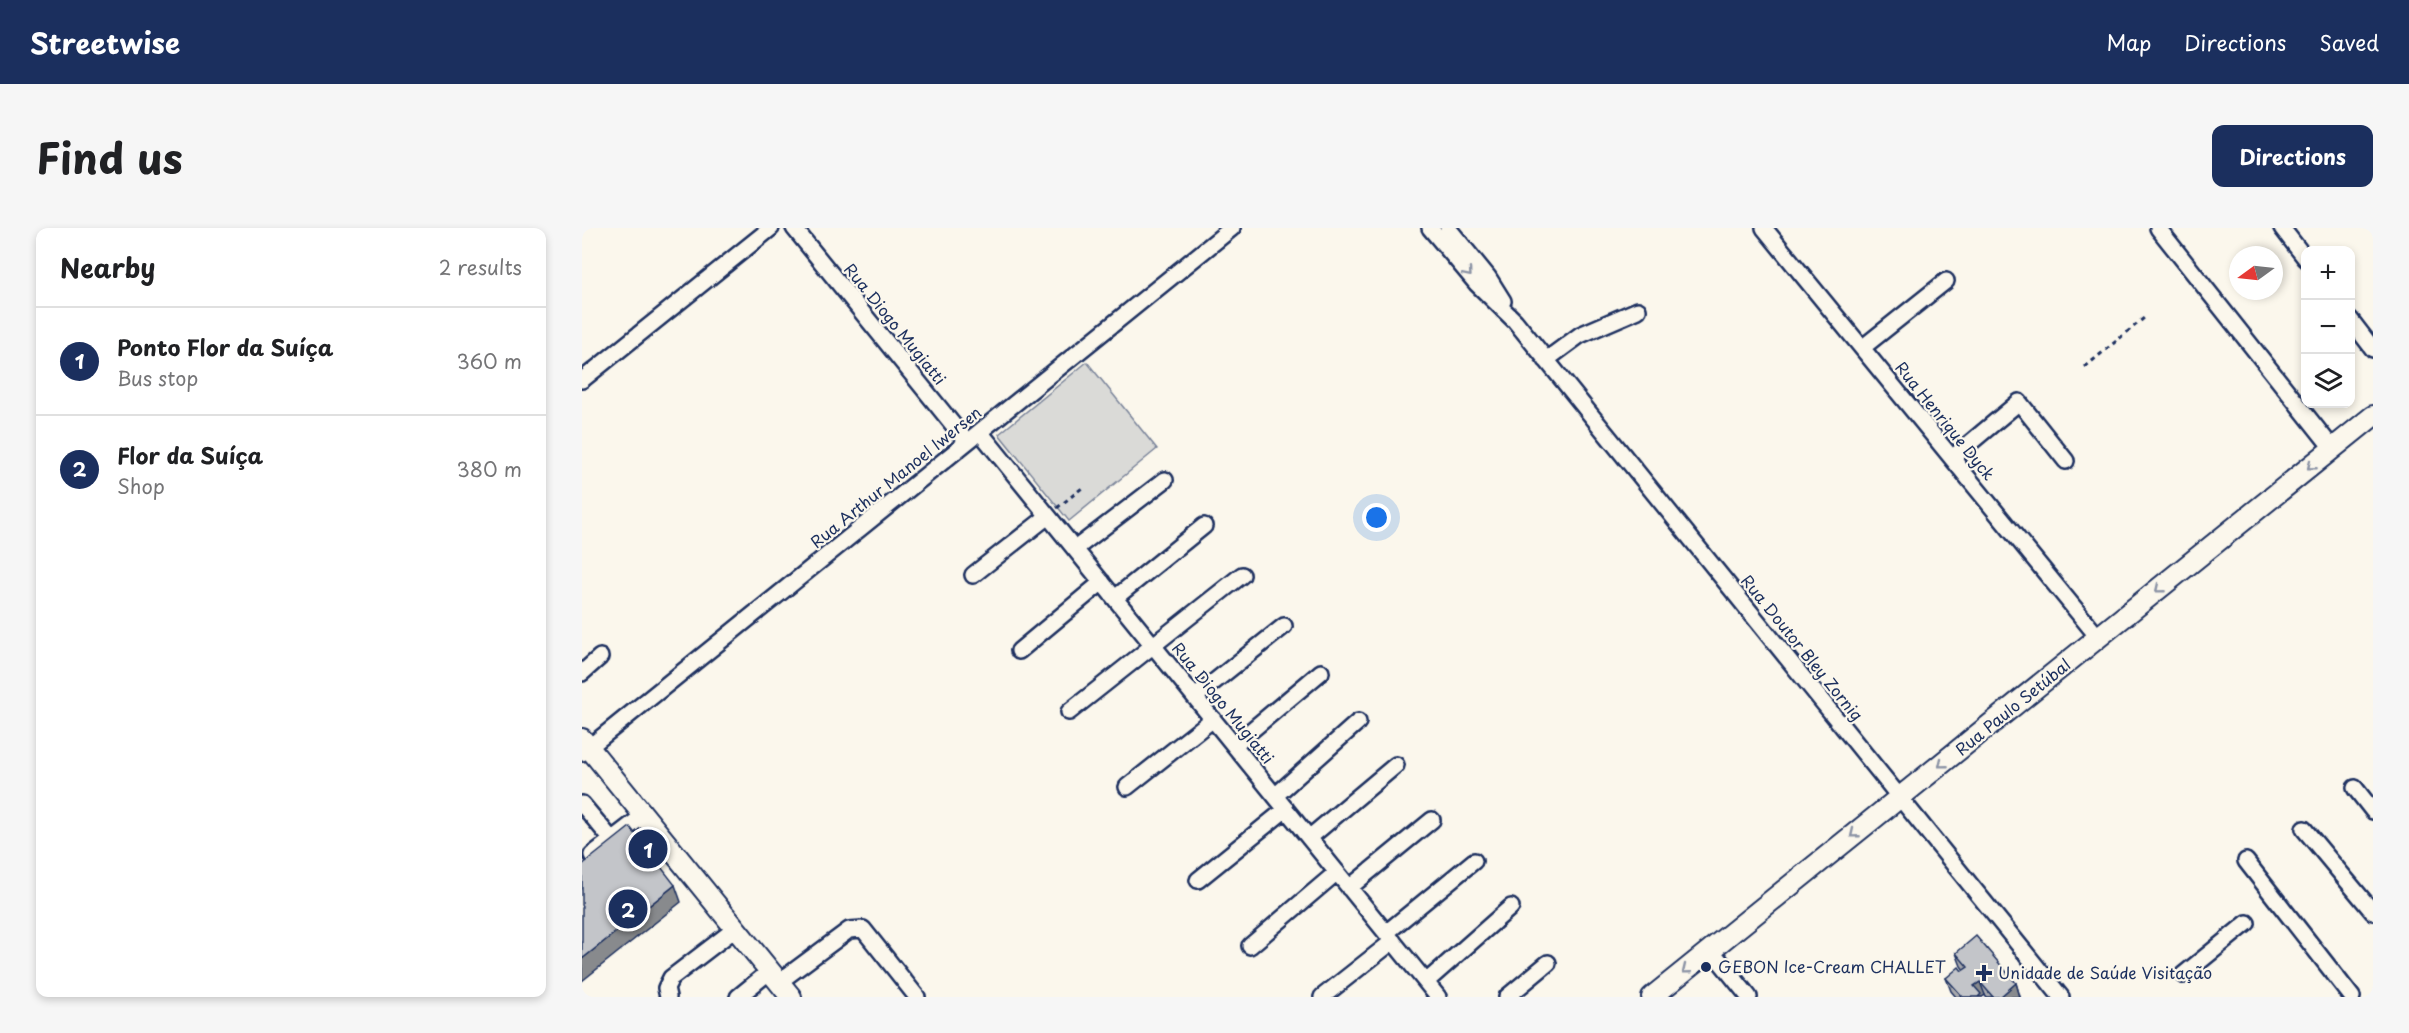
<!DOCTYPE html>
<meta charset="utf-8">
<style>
:root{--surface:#fff;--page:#f6f6f6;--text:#202124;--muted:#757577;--line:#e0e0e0;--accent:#1b2f5e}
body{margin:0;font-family:"Playpen Sans",sans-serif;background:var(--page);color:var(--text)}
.controls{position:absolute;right:18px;top:18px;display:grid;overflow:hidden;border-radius:12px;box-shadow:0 3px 9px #0003}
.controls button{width:54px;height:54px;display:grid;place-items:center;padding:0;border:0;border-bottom:2px solid var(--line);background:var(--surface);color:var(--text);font:30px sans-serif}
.compass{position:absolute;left:1647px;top:18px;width:54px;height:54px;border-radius:50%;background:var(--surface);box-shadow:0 3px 9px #0003;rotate:255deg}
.you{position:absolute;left:795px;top:290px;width:21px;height:21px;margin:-15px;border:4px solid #fff;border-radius:50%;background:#1a73e8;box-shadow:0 0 0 9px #1a73e833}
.badge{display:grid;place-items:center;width:39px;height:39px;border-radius:50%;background:var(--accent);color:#fff;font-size:20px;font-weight:700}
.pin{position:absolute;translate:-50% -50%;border:3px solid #fff;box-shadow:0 2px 6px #0006}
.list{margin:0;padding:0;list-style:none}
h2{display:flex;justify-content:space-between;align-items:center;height:78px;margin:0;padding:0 24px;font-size:26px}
h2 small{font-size:20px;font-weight:400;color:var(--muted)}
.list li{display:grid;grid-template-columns:39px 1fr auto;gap:18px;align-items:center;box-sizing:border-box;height:108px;padding:0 24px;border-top:2px solid var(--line)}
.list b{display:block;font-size:22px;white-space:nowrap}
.list p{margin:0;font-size:20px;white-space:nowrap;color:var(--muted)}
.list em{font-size:20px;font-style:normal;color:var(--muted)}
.icon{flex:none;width:33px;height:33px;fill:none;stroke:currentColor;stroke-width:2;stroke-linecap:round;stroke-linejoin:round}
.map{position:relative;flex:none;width:1791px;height:769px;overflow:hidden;border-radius:12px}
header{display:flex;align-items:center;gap:36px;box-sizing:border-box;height:84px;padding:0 30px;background:var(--accent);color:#fff}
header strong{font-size:28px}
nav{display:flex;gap:33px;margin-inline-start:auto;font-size:21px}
.intro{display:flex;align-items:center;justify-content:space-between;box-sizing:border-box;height:144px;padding:0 36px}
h1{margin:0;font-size:42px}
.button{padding:15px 27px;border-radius:12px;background:var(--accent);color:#fff;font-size:21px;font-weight:700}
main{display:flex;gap:36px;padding:0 36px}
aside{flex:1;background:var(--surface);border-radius:12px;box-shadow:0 3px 9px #0003}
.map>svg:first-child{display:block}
</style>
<header>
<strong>Streetwise</strong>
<nav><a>Map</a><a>Directions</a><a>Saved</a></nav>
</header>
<div class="intro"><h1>Find us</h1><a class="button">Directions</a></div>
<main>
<aside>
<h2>Nearby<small>2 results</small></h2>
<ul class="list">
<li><span class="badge">1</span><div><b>Ponto Flor da Suíça</b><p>Bus stop</p></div><em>360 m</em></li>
<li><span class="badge">2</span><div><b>Flor da Suíça</b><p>Shop</p></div><em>380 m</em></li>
</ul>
</aside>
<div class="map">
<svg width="1791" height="769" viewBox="0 0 1791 769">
<rect width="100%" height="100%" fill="#fbf7ec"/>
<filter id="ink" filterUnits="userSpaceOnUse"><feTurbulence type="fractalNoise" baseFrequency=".0167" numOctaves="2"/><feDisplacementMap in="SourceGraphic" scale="12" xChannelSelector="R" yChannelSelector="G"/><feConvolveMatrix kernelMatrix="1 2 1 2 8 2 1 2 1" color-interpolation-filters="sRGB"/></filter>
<g filter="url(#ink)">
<path fill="#dadad7" stroke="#7a849a" stroke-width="1.5" d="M505,134l70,87 -88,72 -70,-87z"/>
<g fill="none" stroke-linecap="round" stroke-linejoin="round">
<defs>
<path id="minor" d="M212,0l173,214
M848,0l47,56 38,37 546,676
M866,0l40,49 15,24
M1182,0l334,409
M1576,0l175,221
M1700,0l24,31
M1768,91l23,30
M1280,120l84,-67
M964,132l34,-25 58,-25
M0,152l189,-152
M398,204l458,565
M1370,230l67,-56 47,59
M493,321l90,-69
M391,347l75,-59
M533,370l89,-72
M437,423l83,-69
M0,445l18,-16
M613,469l89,-71
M487,484l173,-137
M652,517l87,-73
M0,525l650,-525
M545,559l86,-68
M1773,560l18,23
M693,568l83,-74
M0,576l30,36
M1722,601l69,83
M727,610l87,-73
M10,627l52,-40
M1664,633l106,136
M616,652l88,-71
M767,660l83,-68
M804,705l88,-72
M668,718l87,-74
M1129,722l38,47
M1601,747l64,-52
M197,754l70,-52 14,-1 54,68
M844,754l85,-75
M86,769l-2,-9 5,-10 64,-49
M156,769l32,-26
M740,769l71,-56
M925,769l41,-34"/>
<path id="major" d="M0,511l209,258
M1070,769l721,-581"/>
</defs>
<use href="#minor" stroke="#1b2f5e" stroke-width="20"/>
<use href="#major" stroke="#1b2f5e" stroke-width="24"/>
<path stroke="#1b2f5e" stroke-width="3" stroke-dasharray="4.5 4.5" stroke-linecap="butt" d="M1503,139l59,-49
M475,280l25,-20"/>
<use href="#minor" stroke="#fbf7ec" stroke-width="15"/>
<use href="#major" stroke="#fbf7ec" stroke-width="20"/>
</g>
<path fill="#a8a9ad" stroke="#1b2f5e" stroke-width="1.5" d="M1374,725l60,30 4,14h-34l-1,-2 -3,2h-26l-5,-6 -5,-13 18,-8 -3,-4z"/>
<path fill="#888a8d" stroke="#1b2f5e" stroke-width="1.5" d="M93,657l6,17 -99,79v-22z
M1398,754l5,13 -3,2h-4l-4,-11z
M1434,755l4,14h-20z"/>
<path fill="#c3c5c9" stroke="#1b2f5e" stroke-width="1.5" d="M48,599l45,58 -93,74v-51l1,-1 -1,-2v-40z
M1394,708l40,47 -16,14h-7l-13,-15 -6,4 7,8 -3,3h-15l-17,-19 13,-11 3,4 6,-4 -12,-14z"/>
<defs><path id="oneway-chevron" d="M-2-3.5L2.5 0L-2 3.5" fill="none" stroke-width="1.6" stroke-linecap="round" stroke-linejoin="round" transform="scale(1.5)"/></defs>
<g stroke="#8b93a5">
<use href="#oneway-chevron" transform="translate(886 45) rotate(49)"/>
<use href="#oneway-chevron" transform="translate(1729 238) rotate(141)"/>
<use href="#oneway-chevron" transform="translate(1577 361) rotate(141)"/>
<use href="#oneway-chevron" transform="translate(1360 536) rotate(141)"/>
<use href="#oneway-chevron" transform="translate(1272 606) rotate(141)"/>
<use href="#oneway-chevron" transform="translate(1104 742) rotate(141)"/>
</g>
</g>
<g fill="#1b2f5e" stroke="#fbf7ec" stroke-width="2">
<circle cx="1124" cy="739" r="6"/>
<path d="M1399 736h6v6h6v6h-6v6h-6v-6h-6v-6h6z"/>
</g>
<g text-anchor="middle" stroke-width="4.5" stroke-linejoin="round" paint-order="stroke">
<g font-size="16" fill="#1b2f5e" stroke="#fbf7ec">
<text transform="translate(313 96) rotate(51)" y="6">Rua Diogo Mugiatti</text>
<text transform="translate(1363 193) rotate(51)" y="6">Rua Henrique Dyck</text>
<text transform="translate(314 249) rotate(-39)" y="6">Rua Arthur Manoel Iwersen</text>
<text transform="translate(1220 420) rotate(51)" y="6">Rua Doutor Bley Zornig</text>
<text transform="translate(641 475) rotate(51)" y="6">Rua Diogo Mugiatti</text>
<text transform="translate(1431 479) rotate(-39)" y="6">Rua Paulo Setúbal</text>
</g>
<g font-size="16" fill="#1b2f5e" stroke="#fbf7ec" text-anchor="start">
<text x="1136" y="745">GEBON Ice-Cream CHALLET</text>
<text x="1416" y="751">Unidade de Saúde Visitação</text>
</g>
</g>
</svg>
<div class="controls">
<button>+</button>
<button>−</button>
<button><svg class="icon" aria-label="layers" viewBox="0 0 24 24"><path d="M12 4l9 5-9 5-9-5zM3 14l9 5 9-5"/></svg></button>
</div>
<svg class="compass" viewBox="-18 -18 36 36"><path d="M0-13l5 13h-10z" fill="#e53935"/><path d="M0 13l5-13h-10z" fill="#757577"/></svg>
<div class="you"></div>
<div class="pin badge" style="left:66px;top:621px">1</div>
<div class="pin badge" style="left:46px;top:681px">2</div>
</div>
</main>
